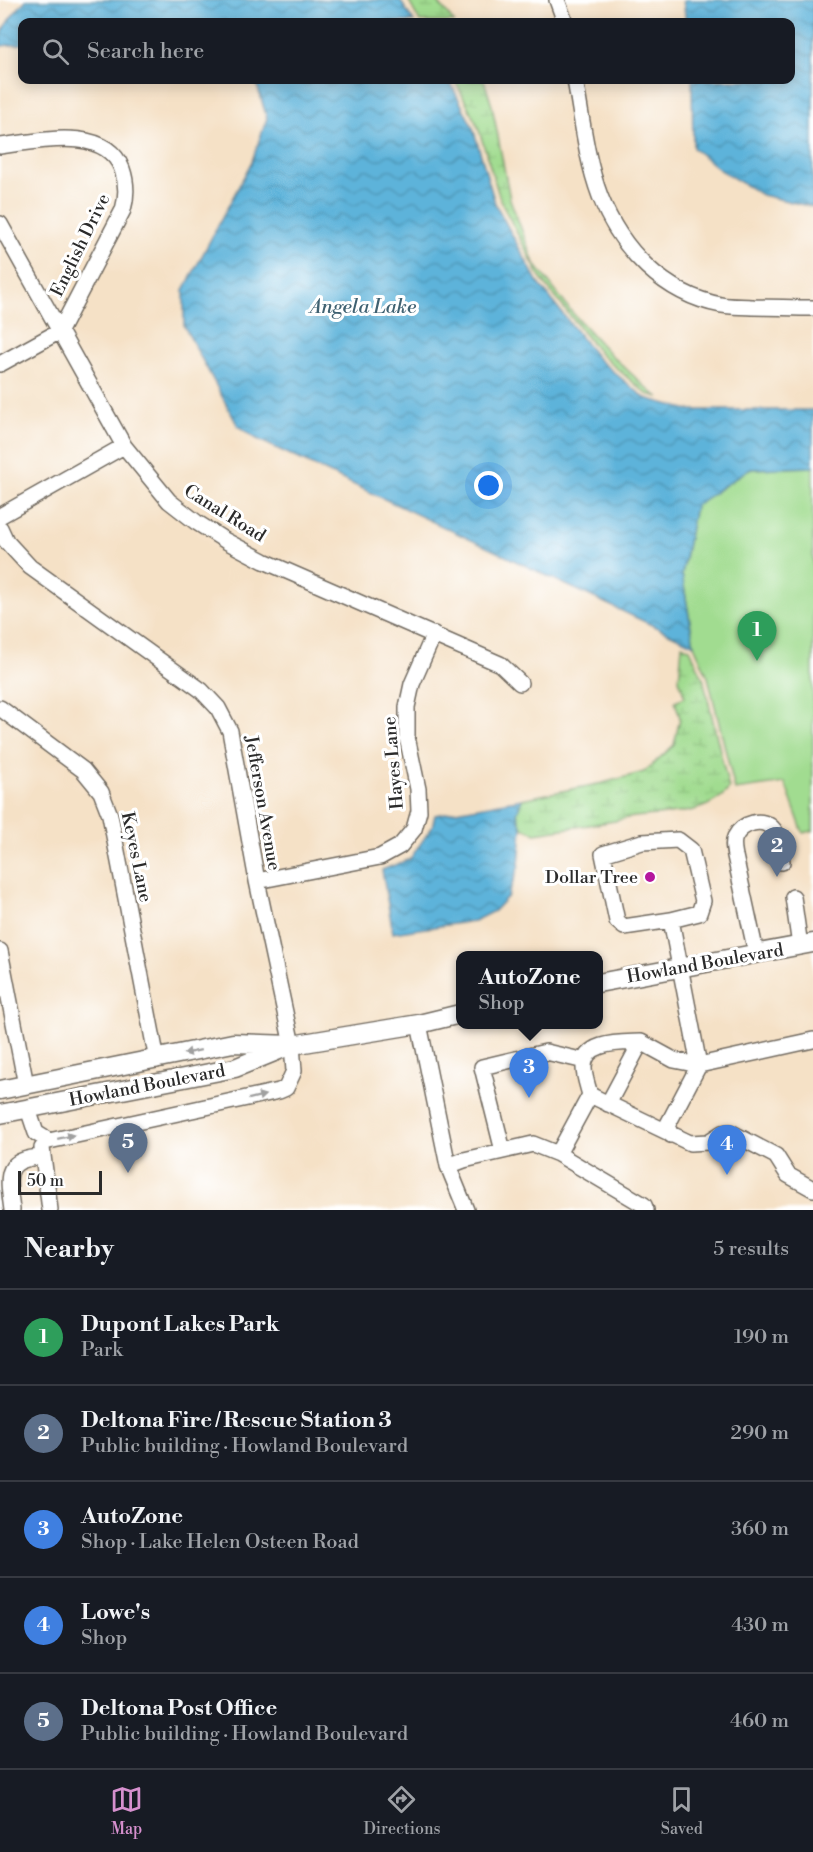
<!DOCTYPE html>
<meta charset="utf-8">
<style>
:root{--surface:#171b24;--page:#20242c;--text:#f1f3f6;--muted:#9ea1a6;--line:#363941;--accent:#d690ce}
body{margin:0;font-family:"Libre Bodoni",serif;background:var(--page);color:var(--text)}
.scale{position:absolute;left:18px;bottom:15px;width:84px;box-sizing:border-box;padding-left:6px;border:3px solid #2b2b2b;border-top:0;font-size:16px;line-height:21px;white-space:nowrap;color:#2b2b2b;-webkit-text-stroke:4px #fff;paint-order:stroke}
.you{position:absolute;left:489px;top:486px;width:21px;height:21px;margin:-15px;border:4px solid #fff;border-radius:50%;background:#1a73e8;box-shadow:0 0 0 9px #1a73e833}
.badge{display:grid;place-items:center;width:39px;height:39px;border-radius:50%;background:var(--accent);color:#fff;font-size:20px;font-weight:700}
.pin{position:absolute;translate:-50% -50px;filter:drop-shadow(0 2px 3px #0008)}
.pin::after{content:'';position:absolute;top:32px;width:21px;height:18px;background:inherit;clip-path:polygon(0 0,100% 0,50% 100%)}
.popup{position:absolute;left:456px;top:951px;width:147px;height:78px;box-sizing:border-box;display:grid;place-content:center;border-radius:12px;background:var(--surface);filter:drop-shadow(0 2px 4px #0005);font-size:20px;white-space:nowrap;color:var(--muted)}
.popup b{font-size:22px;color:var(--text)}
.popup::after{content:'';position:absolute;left:50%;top:100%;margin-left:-12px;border:12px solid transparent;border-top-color:var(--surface)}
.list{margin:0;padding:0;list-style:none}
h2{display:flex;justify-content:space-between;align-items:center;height:78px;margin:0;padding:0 24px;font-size:26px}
h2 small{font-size:20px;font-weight:400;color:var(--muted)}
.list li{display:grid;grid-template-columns:39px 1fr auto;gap:18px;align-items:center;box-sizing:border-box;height:96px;padding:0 24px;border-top:2px solid var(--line)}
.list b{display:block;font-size:22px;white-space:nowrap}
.list p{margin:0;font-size:20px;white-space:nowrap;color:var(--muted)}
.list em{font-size:20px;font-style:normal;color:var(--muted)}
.icon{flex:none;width:33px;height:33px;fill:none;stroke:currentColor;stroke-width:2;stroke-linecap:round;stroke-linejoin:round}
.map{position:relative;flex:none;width:813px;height:1210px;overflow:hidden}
.search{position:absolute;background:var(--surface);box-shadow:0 3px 15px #0003;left:18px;right:18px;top:18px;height:66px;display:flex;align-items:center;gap:15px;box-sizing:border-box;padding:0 21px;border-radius:12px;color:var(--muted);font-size:22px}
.sheet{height:558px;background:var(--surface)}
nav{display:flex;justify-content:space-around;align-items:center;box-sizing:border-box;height:84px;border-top:2px solid var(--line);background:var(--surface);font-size:16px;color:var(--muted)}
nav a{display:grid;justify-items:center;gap:3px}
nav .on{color:var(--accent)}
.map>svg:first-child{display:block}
</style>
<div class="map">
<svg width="813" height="1210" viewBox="0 0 813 1210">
<defs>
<pattern id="wetland-marsh" width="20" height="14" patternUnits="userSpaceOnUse" patternTransform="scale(1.5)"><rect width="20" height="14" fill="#a1dc90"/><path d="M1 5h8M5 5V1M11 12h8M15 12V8" fill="none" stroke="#8bbd7c"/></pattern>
<pattern id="water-waves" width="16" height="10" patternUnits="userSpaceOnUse" patternTransform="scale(1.5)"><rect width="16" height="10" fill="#5db3da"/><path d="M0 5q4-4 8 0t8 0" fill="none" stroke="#4d92b1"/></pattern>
</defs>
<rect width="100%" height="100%" fill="#fff"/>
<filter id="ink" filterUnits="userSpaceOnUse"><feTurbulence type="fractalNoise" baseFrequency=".0167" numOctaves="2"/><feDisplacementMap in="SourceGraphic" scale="12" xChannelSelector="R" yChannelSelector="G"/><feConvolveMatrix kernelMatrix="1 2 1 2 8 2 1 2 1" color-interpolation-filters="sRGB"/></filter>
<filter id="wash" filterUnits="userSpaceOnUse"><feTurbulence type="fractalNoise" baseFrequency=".008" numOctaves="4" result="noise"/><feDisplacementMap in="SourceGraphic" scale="24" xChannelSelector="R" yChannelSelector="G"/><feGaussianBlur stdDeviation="1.35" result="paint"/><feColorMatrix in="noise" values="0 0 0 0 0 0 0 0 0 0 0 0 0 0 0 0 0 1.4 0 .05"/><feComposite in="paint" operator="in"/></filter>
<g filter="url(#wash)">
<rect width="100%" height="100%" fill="#f5e1c6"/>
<path fill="url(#wetland-marsh)" stroke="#66845e" stroke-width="1.5" d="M408,0h28l18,22h-34z
M455,80h29l8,26 18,93 24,64 36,47 39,43 41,38 9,6 -12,-3 -46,-39 -60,-76 -40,-77 -23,-75z
M682,645l8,4 13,29 26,111c-28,33 -77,21 -114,32l-79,12 -14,-5 -5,-15 5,-14 81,-16 41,-11 30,-27 6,-27 -5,-17 10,-4 -6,-17z"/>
<path fill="#a1dc90" stroke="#66845e" stroke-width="1.5" d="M813,467v364l-10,2 -18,-50 -50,7 -27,-113 -14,-32 -12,-71 13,-68 54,-37z"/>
<path fill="url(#water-waves)" stroke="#446f82" stroke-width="1.5" d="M26,0h374l14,22h-392v22l-22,2c0,-19 14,-33 26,-46z
M683,0h130v207l-51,-12 -42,-25 -27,-22 -1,-68h98v-58h-104z
M252,80h197l24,48 22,75 42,78 61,78 47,39 44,12h124v57l-64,2 -54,37 -13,68 12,71 -437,-206 -19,-13 -54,-100v-36l68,-129 15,-43 -10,-33z
M522,799l-5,14 5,15 -3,37 -11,31 -14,15 -20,10 -81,12 -11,-63 28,-11 22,-32 3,-12z"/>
</g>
<g filter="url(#ink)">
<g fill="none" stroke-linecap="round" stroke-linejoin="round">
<defs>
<path id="minor" d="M557,0l8,22
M575,80c7,38 11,79 25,116 21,54 64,98 121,109 10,2 22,1 32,2 20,0 40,1 60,1
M0,146c36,-4 105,-22 122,23 5,14 5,27 1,41l-63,121 -60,33
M0,224l124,222 45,55 27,21 30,19 38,20 236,103 20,19
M0,516l124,-70
M0,528l6,13 24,26 171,123 17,18 12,23 27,150 35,164 2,26 -8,17 -7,3 -230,50 -13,-8 -8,-24
M0,708l83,62 18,22 9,23 47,245
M257,881l123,-24 20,-11 14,-17 5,-18 -1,-22 -11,-52v-30l5,-23 22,-50
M793,897l7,49
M671,920l-47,7 -7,-6 -14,-67 39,-12 36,-2 13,10 12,51 -4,12 -28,7 28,145 114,-25
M0,951l26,134
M756,953l-21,-97c-1,-6 -3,-13 0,-19 7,-14 28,-21 39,-7 6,8 6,22 8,32
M419,1024l29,142 18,44
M590,1095c-2,-8 -6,-19 -6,-27 -1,-28 39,-25 57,-26
M608,1104l33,-62 33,18 25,5 -32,61 4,9
M42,1148l8,62
M503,1151l-21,-84 64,-15 39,9
M558,1154l86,51 2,5
M448,1166l16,-6 69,-16 25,10 32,-59 100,48 18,-1 14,-9 8,-1 46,24 12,19 25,14
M12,1210c-4,-32 -10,-52 31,-53"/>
<path id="major" d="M598,983l215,-40
M0,1090l233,-47 59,2 127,-21 41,-10
M0,1114l235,-46 49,-20"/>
</defs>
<use href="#minor" stroke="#726b61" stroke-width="18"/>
<use href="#major" stroke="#726b61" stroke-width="21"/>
<use href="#minor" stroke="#fff" stroke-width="15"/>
<use href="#major" stroke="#fff" stroke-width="18"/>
</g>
<defs><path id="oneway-solid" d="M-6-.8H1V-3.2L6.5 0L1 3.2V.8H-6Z" transform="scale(1.5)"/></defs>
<g fill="#a0a0a0">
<use href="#oneway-solid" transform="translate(192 1052) rotate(168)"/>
<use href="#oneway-solid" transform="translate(257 1097) rotate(-14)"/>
<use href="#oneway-solid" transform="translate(66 1137) rotate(-12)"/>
</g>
</g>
<circle fill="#b5179e" stroke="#fff" stroke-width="2" cx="650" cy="877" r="6"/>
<g text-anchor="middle" stroke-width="6" stroke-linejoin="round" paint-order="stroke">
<g font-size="18" fill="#2b2b2b" stroke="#fff">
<text transform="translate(80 245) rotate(-64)" y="6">English Drive</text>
<text transform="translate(225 513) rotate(32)" y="6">Canal Road</text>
<text transform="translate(393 763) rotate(-95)" y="6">Hayes Lane</text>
<text transform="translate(263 803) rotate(80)" y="6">Jefferson Avenue</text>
<text transform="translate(137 857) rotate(78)" y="6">Keyes Lane</text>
<text transform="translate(705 963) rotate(-10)" y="6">Howland Boulevard</text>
<text transform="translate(147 1085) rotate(-11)" y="6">Howland Boulevard</text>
</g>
<g font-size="18" fill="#2b2b2b" stroke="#fff" text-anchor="end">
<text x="638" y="883">Dollar Tree</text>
</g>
<g font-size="20" font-style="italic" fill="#3f6171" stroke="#fff">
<text x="363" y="313">Angela Lake</text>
</g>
</g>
</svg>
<div class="scale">50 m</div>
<div class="you"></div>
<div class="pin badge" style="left:757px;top:661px;background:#2e9e5b">1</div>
<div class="pin badge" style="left:777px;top:877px;background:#5c6f8a">2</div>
<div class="pin badge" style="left:529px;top:1098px;background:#3f7fe0">3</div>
<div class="popup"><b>AutoZone</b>Shop</div>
<div class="pin badge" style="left:727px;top:1175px;background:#3f7fe0">4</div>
<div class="pin badge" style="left:128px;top:1173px;background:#5c6f8a">5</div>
<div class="search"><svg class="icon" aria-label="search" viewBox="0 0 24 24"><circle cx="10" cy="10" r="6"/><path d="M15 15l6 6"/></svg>Search here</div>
</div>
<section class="sheet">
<h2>Nearby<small>5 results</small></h2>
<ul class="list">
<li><span class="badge" style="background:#2e9e5b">1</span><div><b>Dupont Lakes Park</b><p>Park</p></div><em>190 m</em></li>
<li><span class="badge" style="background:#5c6f8a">2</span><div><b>Deltona Fire / Rescue Station 3</b><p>Public building · Howland Boulevard</p></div><em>290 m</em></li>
<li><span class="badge" style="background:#3f7fe0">3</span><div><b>AutoZone</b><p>Shop · Lake Helen Osteen Road</p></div><em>360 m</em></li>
<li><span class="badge" style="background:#3f7fe0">4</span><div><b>Lowe's</b><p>Shop</p></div><em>430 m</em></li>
<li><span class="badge" style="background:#5c6f8a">5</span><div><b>Deltona Post Office</b><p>Public building · Howland Boulevard</p></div><em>460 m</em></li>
</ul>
</section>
<nav>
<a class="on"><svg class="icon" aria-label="map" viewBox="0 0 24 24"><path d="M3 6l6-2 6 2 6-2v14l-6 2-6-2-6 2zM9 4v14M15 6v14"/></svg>Map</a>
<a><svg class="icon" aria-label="directions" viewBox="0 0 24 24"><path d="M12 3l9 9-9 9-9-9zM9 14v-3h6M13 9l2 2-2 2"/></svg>Directions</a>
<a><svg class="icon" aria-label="saved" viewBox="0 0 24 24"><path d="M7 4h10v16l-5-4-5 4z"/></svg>Saved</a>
</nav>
